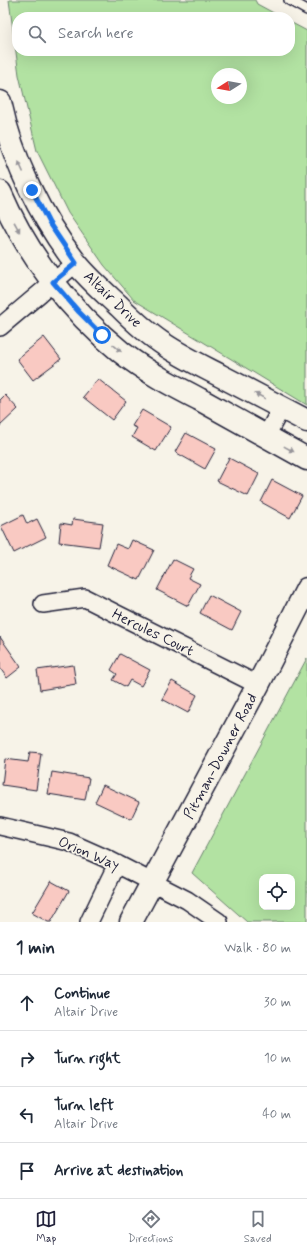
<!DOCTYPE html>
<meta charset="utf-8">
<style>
:root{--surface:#fff;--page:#f6f6f7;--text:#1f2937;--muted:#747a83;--line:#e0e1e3;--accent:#22223b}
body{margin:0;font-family:Mynerve,sans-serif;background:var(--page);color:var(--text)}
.controls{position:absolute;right:12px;bottom:12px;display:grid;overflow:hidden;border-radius:8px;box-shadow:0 4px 16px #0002}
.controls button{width:36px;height:36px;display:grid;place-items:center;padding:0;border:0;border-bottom:1px solid var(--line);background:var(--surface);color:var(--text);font:20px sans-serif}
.compass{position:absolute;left:211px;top:68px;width:36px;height:36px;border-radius:50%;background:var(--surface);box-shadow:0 4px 16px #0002;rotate:259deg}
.stop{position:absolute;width:12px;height:12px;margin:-9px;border:3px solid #1a73e8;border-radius:50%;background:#fff}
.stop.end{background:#1a73e8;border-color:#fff;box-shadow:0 1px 4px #0008}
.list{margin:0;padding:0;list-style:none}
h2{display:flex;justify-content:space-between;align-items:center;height:52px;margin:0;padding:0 16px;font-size:17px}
h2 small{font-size:13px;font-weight:400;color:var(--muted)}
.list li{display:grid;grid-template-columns:26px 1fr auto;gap:12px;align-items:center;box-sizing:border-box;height:56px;padding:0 16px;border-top:1px solid var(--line)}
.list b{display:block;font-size:15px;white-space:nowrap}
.list p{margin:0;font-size:13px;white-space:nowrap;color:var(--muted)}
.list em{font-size:13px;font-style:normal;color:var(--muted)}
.icon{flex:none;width:22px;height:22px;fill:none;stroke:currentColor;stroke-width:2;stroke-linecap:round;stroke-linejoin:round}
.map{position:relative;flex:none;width:307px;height:922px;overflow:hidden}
.search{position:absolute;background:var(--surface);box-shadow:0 4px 16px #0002;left:12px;right:12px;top:12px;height:44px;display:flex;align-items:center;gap:10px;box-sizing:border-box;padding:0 14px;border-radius:16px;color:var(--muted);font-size:15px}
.sheet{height:276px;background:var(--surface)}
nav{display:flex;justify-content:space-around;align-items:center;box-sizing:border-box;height:56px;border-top:1px solid var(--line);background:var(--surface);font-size:11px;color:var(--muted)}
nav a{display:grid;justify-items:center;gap:2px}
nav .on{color:var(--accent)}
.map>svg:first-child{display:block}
</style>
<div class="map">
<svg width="307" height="922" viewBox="0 0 307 922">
<rect width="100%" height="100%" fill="#f7f3e8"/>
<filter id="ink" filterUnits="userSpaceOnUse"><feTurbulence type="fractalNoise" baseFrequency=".025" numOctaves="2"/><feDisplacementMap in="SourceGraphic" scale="8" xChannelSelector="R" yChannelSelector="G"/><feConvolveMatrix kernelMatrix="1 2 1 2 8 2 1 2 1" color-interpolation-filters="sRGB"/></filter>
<g filter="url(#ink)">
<path fill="#b2e2a2" stroke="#6a826e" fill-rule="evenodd" d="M9,0h246l2,4 24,13h-264v34h273v-29l17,9v374l-173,-105 -30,-35 -36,-52 -31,-62 -18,-76zM217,74h24v24h-24z
M307,658v264h-60l-55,-49zM262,877h30v30h-30z"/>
<path fill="#f9c9c2" stroke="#22223b" d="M44,337l17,22 -28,21 -16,-21z
M98,379l28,22 -14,19 -29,-23z
M5,395l13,14 -18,17v-26z
M142,410l29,17 -15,24 -24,-14 5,-9 -5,-2z
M186,433l30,16 -11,20 -30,-17z
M229,458l30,16 -11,22 -31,-15z
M272,480l30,16 -12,22 -29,-16z
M23,515l4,9 10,-5 9,18 -32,16 -13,-27z
M73,519l30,4 -4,24 -40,-5 2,-19 11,2z
M132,540l22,10 -15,30 -32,-15 9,-21 12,5z
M173,559l20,10 -5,9 12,6 -12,22 -31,-16z
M209,595l32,17 -9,18 -32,-17z
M0,637l21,30 -14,11 -7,-10z
M120,654l30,16 -9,16 -11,-6 -4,7 -13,-7 4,-6 -6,-4z
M73,665l3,19 -36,6 -3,-20z
M172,681l25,14 -9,18 -26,-14z
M30,752l11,1 -5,37 -34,-5 3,-26 23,3z
M52,772l37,6 -4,22 -37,-6z
M103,785l36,17 -8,17 -36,-17z
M51,881l18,10 -18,31h-3l-16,-9z"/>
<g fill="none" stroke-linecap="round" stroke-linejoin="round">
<defs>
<path id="lane" d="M289,0l18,10"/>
<path id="street" d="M0,327l76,-64
M266,436l16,-29
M43,604l42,-6 173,87
M0,826l69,16 36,16 82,42 32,22
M89,922l28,-58"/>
<path id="secondary" d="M0,102c12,57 40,115 76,161 12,15 28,29 43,43 14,14 29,28 46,39 18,12 37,21 56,31 29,15 57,30 86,45
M0,192c26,61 69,118 121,160 24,19 51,33 78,47 36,20 72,40 108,60
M131,922l127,-237 49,-96"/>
</defs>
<use href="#lane" stroke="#22223b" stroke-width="12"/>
<use href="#street" stroke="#22223b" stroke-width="20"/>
<use href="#secondary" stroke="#22223b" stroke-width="25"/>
<use href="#lane" stroke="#f7f3e8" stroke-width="9"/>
<use href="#street" stroke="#f7f3e8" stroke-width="17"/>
<use href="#secondary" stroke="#f7f3e8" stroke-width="22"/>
</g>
<defs><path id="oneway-solid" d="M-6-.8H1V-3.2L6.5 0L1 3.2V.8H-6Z"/></defs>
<g fill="#97959a">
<use href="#oneway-solid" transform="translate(21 167) rotate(-114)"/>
<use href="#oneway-solid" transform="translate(17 227) rotate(61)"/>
<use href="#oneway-solid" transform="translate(117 348) rotate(41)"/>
<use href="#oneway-solid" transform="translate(260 396) rotate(-152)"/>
<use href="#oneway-solid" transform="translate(289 449) rotate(29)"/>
</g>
</g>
<g fill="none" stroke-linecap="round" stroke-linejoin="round" filter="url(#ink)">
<path stroke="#1a73e8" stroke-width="5" d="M32,190l17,33 27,40 -23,19 26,30 23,23"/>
</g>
<g text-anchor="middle" stroke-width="3.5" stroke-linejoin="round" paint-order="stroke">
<g font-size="15" fill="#22223b" stroke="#f7f3e8">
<text transform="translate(113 299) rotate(44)" y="5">Altair Drive</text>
<text transform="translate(153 632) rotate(26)" y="5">Hercules Court</text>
<text transform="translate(220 756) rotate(-62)" y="5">Pitman-Downer Road</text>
<text transform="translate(89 853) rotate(23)" y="5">Orion Way</text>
</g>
</g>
</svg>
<div class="controls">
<button><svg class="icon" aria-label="locate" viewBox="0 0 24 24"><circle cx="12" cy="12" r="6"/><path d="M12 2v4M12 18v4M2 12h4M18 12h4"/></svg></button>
</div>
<svg class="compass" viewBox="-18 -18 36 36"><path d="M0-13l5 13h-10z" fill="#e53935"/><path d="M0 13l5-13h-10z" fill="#747a83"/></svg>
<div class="stop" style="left:102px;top:335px"></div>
<div class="stop end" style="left:32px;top:190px"></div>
<div class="search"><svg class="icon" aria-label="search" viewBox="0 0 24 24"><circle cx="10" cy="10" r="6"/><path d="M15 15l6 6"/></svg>Search here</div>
</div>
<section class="sheet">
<h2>1 min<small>Walk · 80 m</small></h2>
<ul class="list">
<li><svg class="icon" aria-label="ahead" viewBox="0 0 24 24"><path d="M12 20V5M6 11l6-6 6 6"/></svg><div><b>Continue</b><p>Altair Drive</p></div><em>30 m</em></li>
<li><svg class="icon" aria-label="right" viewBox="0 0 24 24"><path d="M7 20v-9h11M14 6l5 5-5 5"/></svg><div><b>Turn right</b></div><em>10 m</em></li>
<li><svg class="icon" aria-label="left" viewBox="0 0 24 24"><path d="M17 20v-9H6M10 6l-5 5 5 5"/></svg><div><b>Turn left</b><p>Altair Drive</p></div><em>40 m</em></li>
<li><svg class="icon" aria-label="arrive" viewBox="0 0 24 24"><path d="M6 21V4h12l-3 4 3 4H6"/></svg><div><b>Arrive at destination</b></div></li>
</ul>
</section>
<nav>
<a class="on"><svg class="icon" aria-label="map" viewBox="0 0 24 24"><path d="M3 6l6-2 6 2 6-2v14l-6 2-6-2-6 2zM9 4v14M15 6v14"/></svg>Map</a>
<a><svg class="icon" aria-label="directions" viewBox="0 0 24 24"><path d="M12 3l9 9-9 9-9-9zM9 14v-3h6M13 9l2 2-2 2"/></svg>Directions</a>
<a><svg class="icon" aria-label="saved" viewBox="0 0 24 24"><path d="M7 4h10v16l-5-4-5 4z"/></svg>Saved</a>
</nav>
